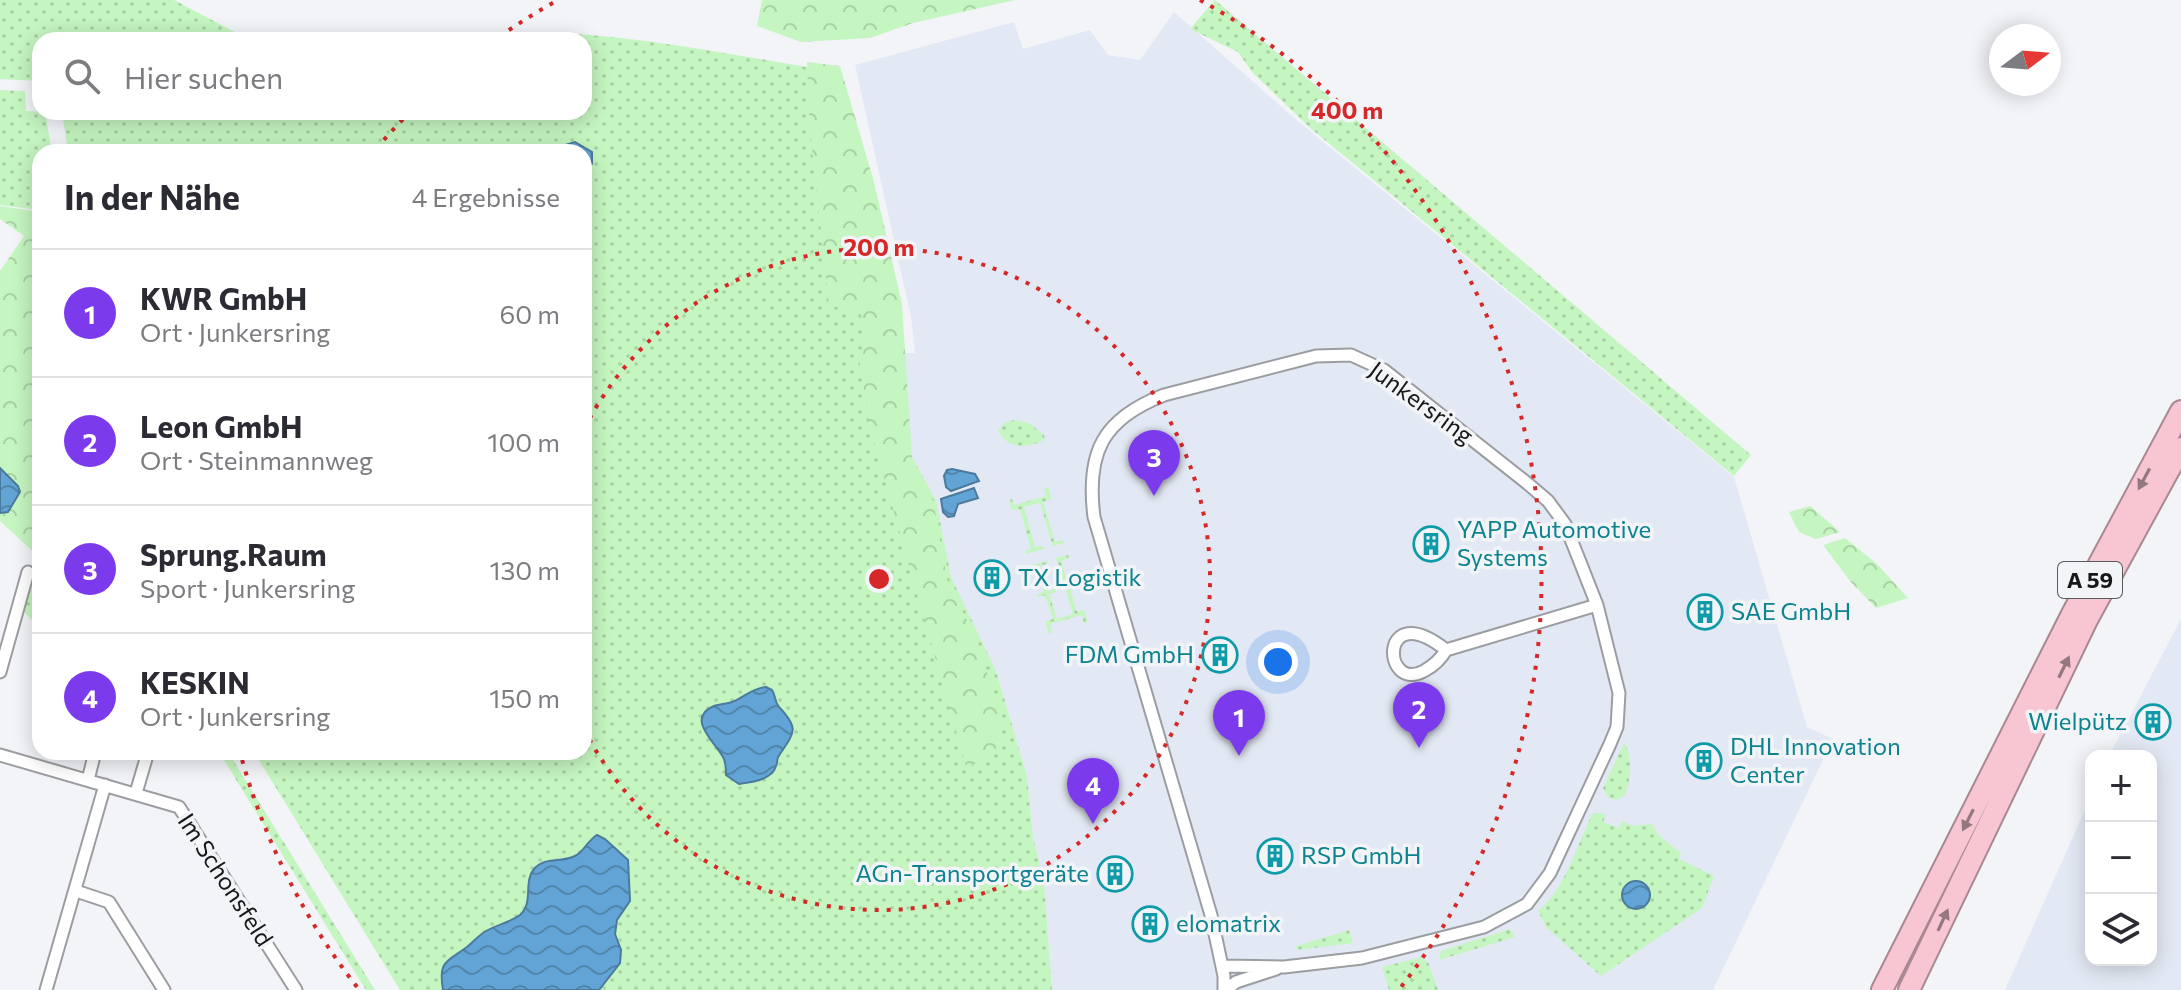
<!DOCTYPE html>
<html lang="de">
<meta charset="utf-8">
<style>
:root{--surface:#fff;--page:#f2f2f3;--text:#2b2b33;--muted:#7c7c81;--line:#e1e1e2;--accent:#7c3aed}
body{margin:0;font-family:Commissioner,sans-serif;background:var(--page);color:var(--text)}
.controls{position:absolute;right:24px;bottom:24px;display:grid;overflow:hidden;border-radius:16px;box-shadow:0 4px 20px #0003}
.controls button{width:72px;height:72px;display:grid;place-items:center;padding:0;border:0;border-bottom:2px solid var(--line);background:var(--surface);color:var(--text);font:40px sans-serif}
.compass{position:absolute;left:1989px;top:24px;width:72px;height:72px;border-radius:50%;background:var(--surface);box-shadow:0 4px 20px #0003;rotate:74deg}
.you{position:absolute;left:1278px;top:662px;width:28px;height:28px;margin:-20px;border:6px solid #fff;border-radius:50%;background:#1a73e8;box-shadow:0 0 0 12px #1a73e833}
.badge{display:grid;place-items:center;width:52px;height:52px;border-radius:50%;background:var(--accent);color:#fff;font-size:26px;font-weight:700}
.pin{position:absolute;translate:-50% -66px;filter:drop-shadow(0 2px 4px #0008)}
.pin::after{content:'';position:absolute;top:42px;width:28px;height:24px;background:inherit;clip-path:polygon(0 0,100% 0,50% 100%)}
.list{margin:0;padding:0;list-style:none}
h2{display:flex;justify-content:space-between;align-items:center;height:104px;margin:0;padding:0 32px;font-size:34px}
h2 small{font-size:26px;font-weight:400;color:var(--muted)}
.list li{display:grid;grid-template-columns:52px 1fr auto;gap:24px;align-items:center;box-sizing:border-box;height:128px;padding:0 32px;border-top:2px solid var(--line)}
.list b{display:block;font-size:30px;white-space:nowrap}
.list p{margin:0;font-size:26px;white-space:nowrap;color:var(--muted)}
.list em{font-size:26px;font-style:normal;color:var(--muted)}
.icon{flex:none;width:44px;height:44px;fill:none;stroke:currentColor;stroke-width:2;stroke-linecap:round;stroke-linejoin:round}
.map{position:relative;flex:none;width:2181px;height:990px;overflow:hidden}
.search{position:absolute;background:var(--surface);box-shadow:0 4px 20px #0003;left:32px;top:32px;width:560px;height:88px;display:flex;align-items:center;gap:20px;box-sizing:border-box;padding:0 28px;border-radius:24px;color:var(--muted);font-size:30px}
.panel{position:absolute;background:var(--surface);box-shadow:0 4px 20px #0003;left:32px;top:144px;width:560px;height:616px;border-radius:24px}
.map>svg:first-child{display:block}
</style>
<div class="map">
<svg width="2181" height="990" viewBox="0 0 2181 990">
<defs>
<pattern id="grass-dots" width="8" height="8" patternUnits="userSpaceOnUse" patternTransform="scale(2)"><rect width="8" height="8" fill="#c5f5c0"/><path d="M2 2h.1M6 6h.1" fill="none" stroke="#a8d1a4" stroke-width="1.8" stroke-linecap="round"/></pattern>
<pattern id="forest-crowns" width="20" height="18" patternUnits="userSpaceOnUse" patternTransform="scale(2)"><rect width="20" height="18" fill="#c5f5c0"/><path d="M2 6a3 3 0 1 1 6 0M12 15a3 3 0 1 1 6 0" fill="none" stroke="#a8d1a4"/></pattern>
<pattern id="water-waves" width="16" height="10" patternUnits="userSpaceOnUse" patternTransform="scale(2)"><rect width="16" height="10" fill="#62a4d5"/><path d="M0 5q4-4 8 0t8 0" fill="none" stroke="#5085ac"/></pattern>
</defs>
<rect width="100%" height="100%" fill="#f2f4f8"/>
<path fill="#e3e9f4" d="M1174,12l120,106 440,359 73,250 26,12 -120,251h-661l-8,-109 -11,-44 -6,-61 -31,-105 -45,-93 -15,-78 -24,-43 -8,-104h11l-4,-36 -56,-252 159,-43 9,27 67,-19 18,25 32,5z
M2181,619v371h-176l86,-194v164h60v-204h-42z"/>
<path fill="url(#grass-dots)" d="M0,0h174l76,40h-210v41l-40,-2z
M1215,0l536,455 -17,21 -425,-349 -57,-55 -14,-20 -48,-23z
M527,32c100,1 200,22 298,38l79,283 8,104 24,43 15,77 45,94 31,105 6,61 11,44 8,109h-652l-146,-238h330v-600h-516l-6,-40h522v-72h-115z
M0,90l25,1 1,20 19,1 7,40h-12v58l-40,-5z
M1014,420l15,3 15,12 1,4c-16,10 -38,11 -47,-9l7,-7z
M1048,487l3,12 -8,3 12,40 8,-2 1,3 -11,3 -13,-43 -16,4 11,40 7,-1 1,3 -17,5 -1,-3 6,-2 -11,-40 -8,1 -3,-10 3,-1 2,6 32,-9 -2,-8z
M1068,555l1,3 -8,3 7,23 8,-2 1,4 -7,3 7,23 7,-2 4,12 -4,1 -2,-8 -32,9 2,9 -3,1 -4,-12 8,-3 -8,-24 -7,2 -1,-3 7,-2 -7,-25 -7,2 -1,-3 18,-5 1,2 -8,3 8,25 7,-2 1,3 -7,2 8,25 16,-5 -17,-56z
M38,561l2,2v65l-17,-17z
M1624,743c9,11 7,41 0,53l-8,4 -8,-3 -5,-9z
M219,752h9l147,238h-9z
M1600,813l6,2 -3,7 16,6 3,-7 12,5 18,-2 6,11 23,18 -2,6 35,17 -12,32 -101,68 -54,-48 -9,-17c25,-18 41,-69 54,-97z
M1510,929l5,8 -76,23 2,-9z
M1349,930l4,13 -56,7 -1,-4z
M1422,957l7,7 9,26h-49l-7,-23z"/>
<path fill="url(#forest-crowns)" d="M762,0h253l-102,23 -43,15 -69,4 -44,-16z
M807,62l33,4 34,116 28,122 10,153 21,44 14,78 31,64 20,66 4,28 -13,24 -23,5 -95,-335 -12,-72 5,-17 -3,-29 -32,-8 -19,-175z
M0,206l40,6v346l-40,-37v-8l8,-1 12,-20 -2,-6 -18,-18v-197l24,-35 -24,-17z
M1810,506l30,26 -24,7 -17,-7 -10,-20z
M1845,538l32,26 31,34 -32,10 -26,-27 -27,-36z"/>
<path fill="url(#water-waves)" stroke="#4c7a9d" stroke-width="2" d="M575,142l17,10v12l-8,4v-16h-42z
M0,468l18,18 2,6 -12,20 -8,1z
M952,469l23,5 4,7 -28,10 -5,-4 -2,-11 3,-6z
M974,488l4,10 -20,6 -4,12 -6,1 -5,-5 -2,-13z
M766,687l6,3c4,6 2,11 7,17 20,21 16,25 1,47 -5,7 -1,5 -4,12 -4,14 -24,16 -37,18l-13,-9c0,-7 0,-13 -3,-18 -8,-15 -38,-39 -9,-51 6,-2 13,-2 18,-4 13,-5 20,-14 34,-15z
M597,835l8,4 23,21 2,41 -13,19 -2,14 6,16 -1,13 -21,27h-156c-5,-30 4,-28 24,-43 6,-5 12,-12 19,-16 12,-7 23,-8 34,-16 14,-12 3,-33 14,-46 11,-13 28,-6 41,-13 9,-4 13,-16 22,-21z
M1622 895a14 14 0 1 1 28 0a14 14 0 1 1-28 0Z"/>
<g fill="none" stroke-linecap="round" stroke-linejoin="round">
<defs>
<path id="street" d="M1446,650c-68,-54 -64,44 -22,21 9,-5 17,-12 22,-21l151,-45
M0,672l28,-100
M0,755l179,52 117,183
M88,780l7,-28
M136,793l12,-41
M76,891l33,11 55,88
M1222,966l62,1 78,-9 122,-31 43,-23 23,-31 60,-129 7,-17 2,-34 -22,-88 -32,-81 -17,-23 -21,-18 -143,-113 -33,-15 -35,1 -152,39c-62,24 -78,58 -70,122l117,398 13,61v14
M46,990l59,-205
M1226,990l10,-8 40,-13"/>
<path id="highway" d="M1882,990l190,-376 109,-203
M1909,990l178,-370 94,-172"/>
</defs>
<use href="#street" stroke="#9b9da1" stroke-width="15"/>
<use href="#highway" stroke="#a98991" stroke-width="24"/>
<use href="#street" stroke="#fff" stroke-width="11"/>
<use href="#highway" stroke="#f8c6d2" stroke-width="20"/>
</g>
<defs><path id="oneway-solid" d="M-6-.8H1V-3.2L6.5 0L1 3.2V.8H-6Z" transform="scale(2)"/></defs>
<g fill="#93787f">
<use href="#oneway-solid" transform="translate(2144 479) rotate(118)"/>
<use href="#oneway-solid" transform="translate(2064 667) rotate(-64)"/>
<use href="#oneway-solid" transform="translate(1968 820) rotate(117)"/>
<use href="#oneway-solid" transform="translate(1943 920) rotate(-65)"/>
</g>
<g fill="none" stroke="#d62828" stroke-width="4" stroke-dasharray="4 8">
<path d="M584 429A331 331 0 1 1 584 729"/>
<path d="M357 987A662 662 0 0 1 241 756M376 149A662 662 0 0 1 407 115M499 37A662 662 0 0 1 558 0M1200 0A662 662 0 0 1 1401 987"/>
</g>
<defs>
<symbol id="building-ring" viewBox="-11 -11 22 22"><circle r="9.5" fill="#f2f4f8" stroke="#0f9aa8" stroke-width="1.5"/><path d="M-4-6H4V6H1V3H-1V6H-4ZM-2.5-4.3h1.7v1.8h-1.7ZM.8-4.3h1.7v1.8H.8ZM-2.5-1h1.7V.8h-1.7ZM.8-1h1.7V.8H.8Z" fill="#0f9aa8"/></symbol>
</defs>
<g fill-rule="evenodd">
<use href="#building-ring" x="1411" y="524" width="40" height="40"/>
<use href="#building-ring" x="972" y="558" width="40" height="40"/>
<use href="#building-ring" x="1685" y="592" width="40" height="40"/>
<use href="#building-ring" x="1200" y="635" width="40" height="40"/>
<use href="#building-ring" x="2133" y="702" width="40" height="40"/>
<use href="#building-ring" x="1684" y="741" width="40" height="40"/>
<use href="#building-ring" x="1255" y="836" width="40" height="40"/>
<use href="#building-ring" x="1095" y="854" width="40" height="40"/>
<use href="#building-ring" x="1130" y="904" width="40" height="40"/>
</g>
<g text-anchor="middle" stroke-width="7" stroke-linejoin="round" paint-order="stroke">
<rect fill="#f2f4f8" stroke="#595a5c" stroke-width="2" x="2058" y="562" width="64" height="36" rx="6"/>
<g font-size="22" font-weight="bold" fill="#171819">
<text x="2090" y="588">A 59</text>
</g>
<g font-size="24" fill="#171819" stroke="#f2f4f8">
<text transform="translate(1421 403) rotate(36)" y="8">Junkersring</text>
<text transform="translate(225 880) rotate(57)" y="8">Im Schonsfeld</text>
</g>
<g font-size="24" fill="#0d838f" stroke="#f2f4f8" text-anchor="start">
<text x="1457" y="538">YAPP Automotive<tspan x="1457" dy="28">Systems</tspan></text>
<text x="1018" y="586">TX Logistik</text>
<text x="1731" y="620">SAE GmbH</text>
<text x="1194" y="663" text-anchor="end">FDM GmbH</text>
<text x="2127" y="730" text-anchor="end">Wielpütz</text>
<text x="1730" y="755">DHL Innovation<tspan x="1730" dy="28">Center</tspan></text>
<text x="1301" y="864">RSP GmbH</text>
<text x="1089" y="882" text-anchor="end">AGn-Transportgeräte</text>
<text x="1176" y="932">elomatrix</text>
</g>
</g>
<circle cx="879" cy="579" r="12" fill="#d62828" stroke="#f2f4f8" stroke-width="4"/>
<g font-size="24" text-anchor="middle" font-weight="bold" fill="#d62828" stroke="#f2f4f8" stroke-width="7" stroke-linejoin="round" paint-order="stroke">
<text x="1347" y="119">400 m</text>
<text x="879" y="256">200 m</text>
</g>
</svg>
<div class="controls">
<button>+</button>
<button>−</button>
<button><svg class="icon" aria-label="layers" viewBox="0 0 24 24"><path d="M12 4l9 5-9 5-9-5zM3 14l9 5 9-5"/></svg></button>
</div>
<svg class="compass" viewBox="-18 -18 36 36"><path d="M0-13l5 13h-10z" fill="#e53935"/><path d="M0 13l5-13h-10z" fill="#7c7c81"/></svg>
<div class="you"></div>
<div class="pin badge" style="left:1239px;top:756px">1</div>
<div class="pin badge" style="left:1419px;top:748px">2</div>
<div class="pin badge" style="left:1154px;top:496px">3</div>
<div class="pin badge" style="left:1093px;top:824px">4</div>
<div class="search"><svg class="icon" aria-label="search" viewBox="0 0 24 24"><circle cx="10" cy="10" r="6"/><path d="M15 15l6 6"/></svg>Hier suchen</div>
<section class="panel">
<h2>In der Nähe<small>4 Ergebnisse</small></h2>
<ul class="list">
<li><span class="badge">1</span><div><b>KWR GmbH</b><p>Ort · Junkersring</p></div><em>60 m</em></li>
<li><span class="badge">2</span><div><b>Leon GmbH</b><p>Ort · Steinmannweg</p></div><em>100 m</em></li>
<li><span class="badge">3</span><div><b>Sprung.Raum</b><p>Sport · Junkersring</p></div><em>130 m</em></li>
<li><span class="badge">4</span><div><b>KESKIN</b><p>Ort · Junkersring</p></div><em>150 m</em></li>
</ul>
</section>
</div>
